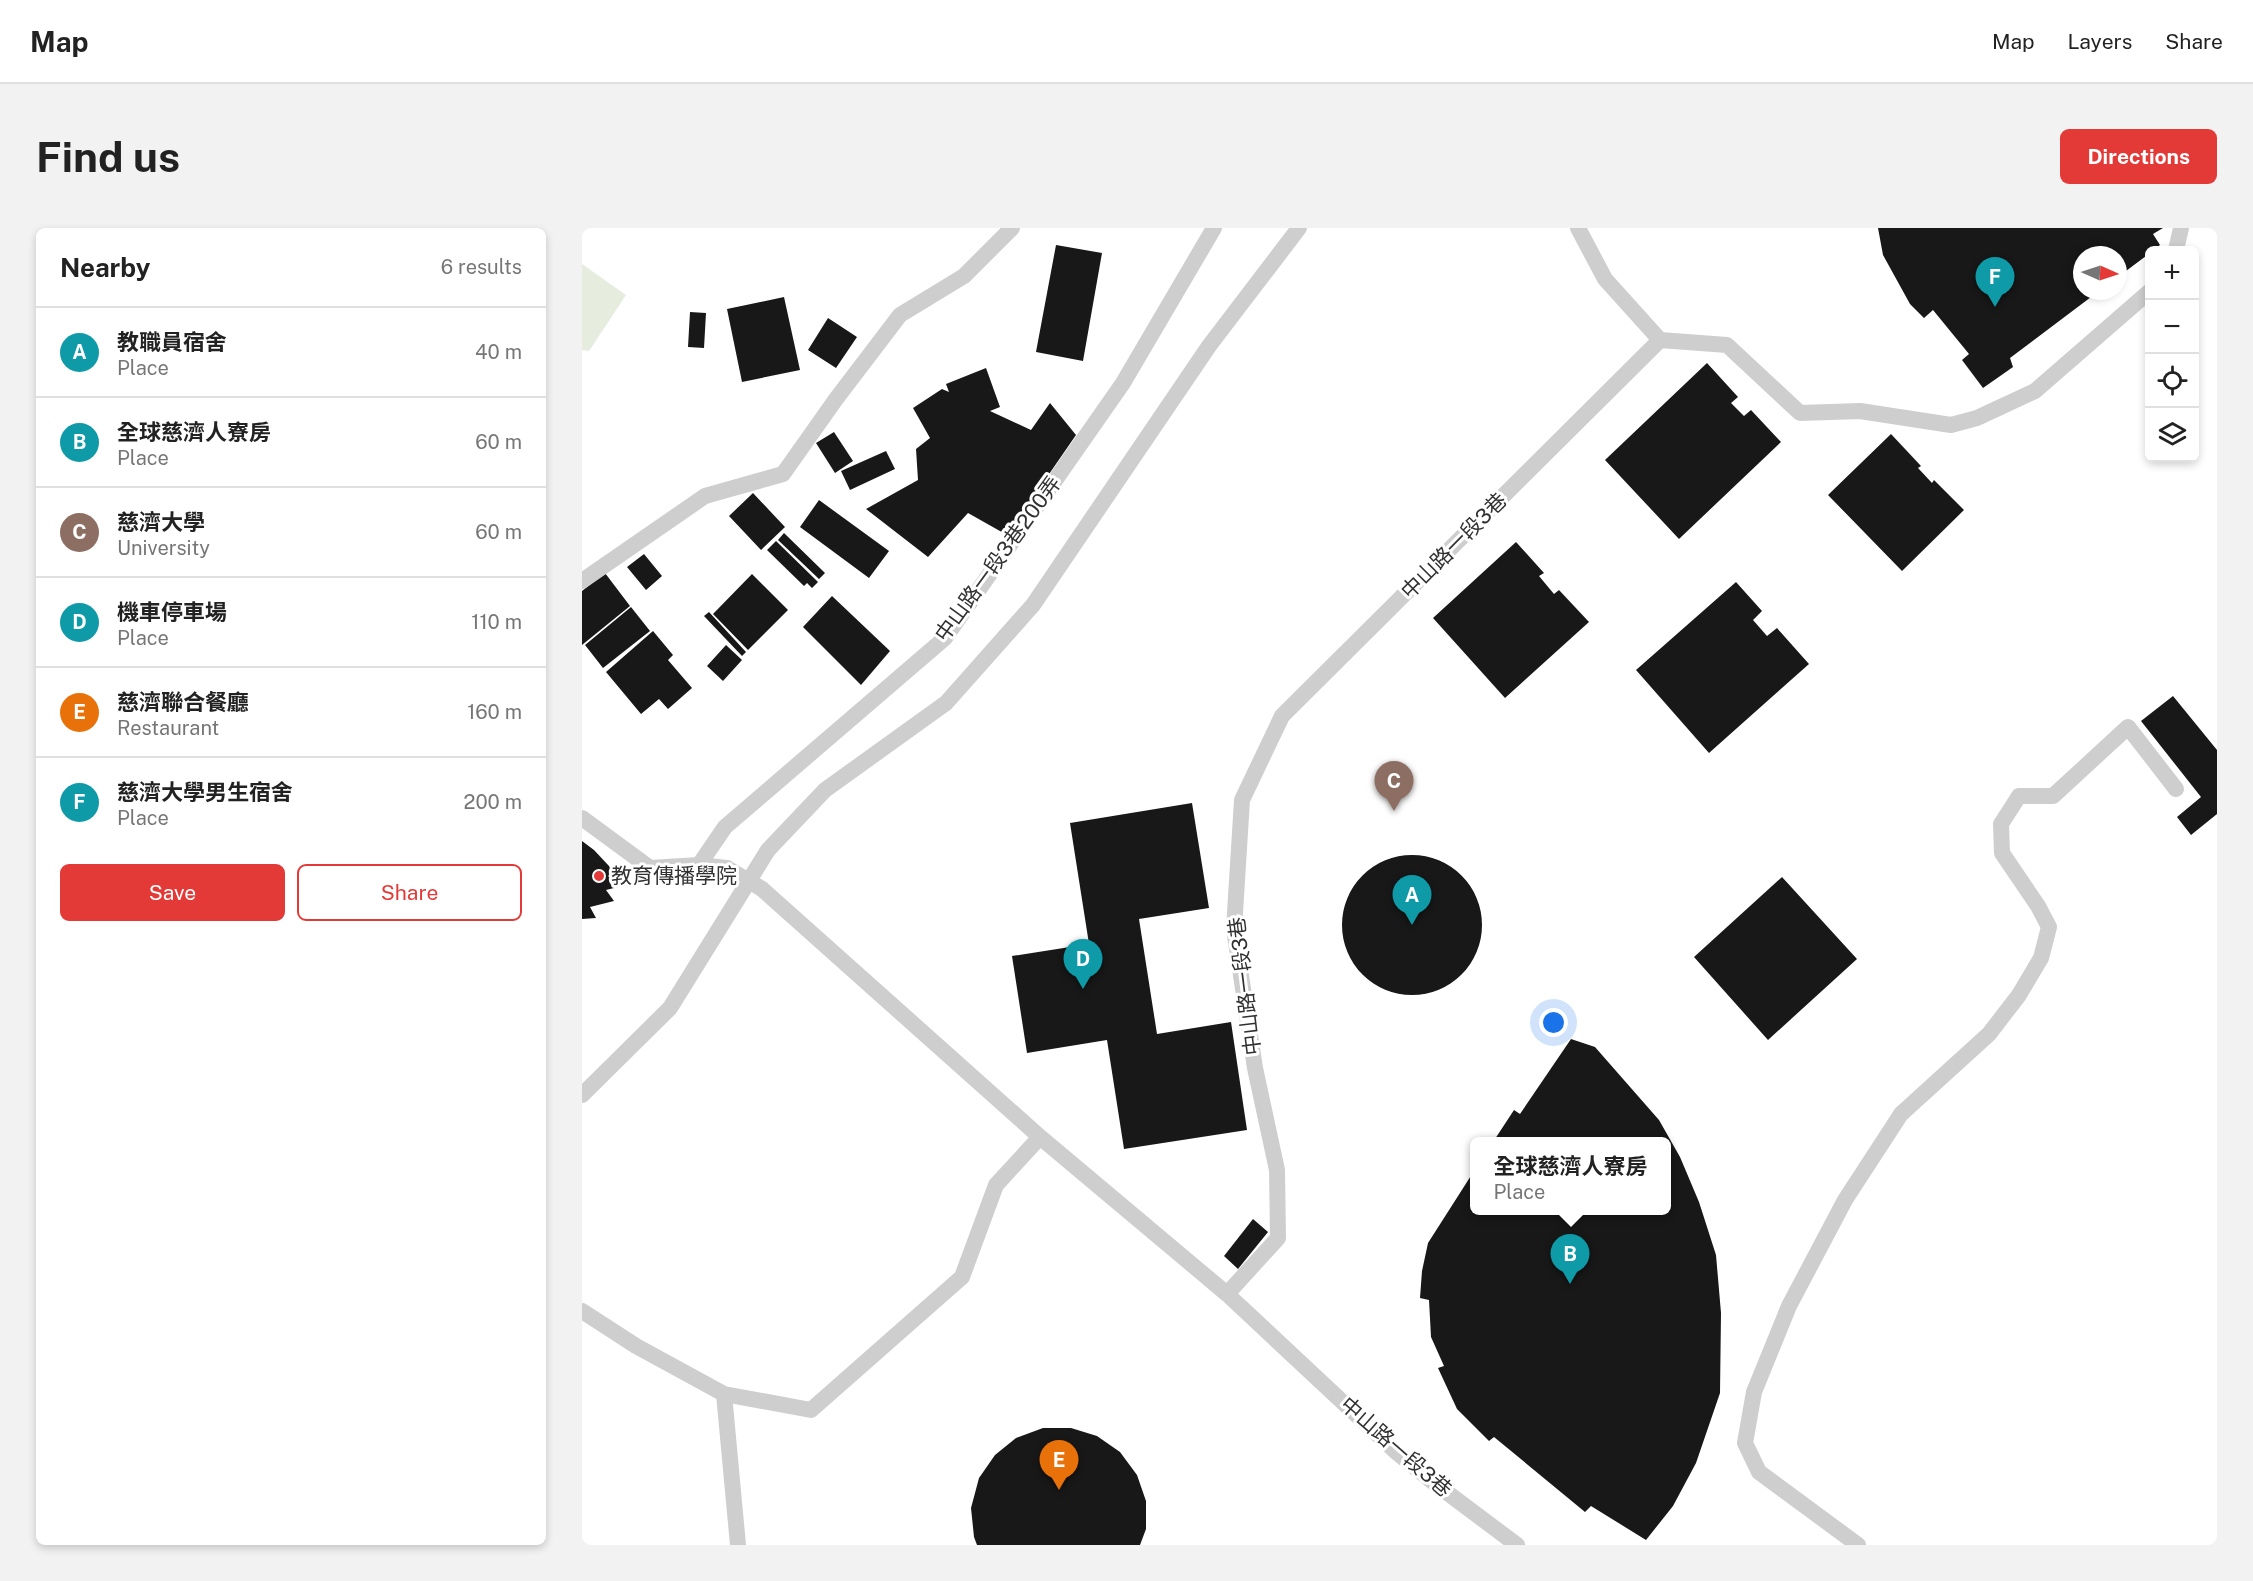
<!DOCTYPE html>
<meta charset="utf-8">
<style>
:root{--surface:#fff;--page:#f2f2f2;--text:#222;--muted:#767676;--line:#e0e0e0;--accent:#e43a37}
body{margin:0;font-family:"Public Sans","Noto Sans TC",sans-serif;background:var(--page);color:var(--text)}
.controls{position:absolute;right:18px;top:18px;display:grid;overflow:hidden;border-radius:9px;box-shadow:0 3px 9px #0003}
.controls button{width:54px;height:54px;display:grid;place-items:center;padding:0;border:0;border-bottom:2px solid var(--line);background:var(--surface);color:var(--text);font:30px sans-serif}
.compass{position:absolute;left:1491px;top:18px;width:54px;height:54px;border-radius:50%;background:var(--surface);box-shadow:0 3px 9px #0003;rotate:93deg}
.you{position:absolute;left:972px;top:795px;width:21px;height:21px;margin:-15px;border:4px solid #fff;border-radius:50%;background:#1a73e8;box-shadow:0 0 0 9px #1a73e833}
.badge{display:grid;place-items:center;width:39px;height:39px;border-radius:50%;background:var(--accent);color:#fff;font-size:20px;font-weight:700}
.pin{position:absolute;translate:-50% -50px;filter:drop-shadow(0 2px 3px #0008)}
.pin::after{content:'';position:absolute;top:32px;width:21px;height:18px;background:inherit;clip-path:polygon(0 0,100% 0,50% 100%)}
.popup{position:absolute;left:888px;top:909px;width:201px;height:78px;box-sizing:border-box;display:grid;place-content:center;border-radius:9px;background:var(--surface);filter:drop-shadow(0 2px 4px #0005);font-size:20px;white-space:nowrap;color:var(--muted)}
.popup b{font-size:22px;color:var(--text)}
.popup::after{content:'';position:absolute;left:50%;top:100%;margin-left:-12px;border:12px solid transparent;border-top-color:var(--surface)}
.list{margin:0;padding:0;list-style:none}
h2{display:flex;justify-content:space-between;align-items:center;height:78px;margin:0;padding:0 24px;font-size:26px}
h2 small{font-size:20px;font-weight:400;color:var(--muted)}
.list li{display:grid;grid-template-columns:39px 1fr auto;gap:18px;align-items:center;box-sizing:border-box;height:90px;padding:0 24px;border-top:2px solid var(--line)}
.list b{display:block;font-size:22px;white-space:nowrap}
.list p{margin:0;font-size:20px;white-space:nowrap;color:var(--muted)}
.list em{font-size:20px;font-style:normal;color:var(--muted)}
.actions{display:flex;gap:12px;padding:18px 24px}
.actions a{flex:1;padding:14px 0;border:2px solid var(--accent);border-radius:9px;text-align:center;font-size:21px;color:var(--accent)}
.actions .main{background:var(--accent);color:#fff}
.icon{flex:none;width:33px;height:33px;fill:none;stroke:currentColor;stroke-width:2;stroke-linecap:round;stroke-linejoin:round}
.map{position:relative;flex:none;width:1635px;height:1317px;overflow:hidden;border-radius:9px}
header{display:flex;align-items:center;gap:36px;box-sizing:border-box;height:84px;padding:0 30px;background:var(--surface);border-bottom:2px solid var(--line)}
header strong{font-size:28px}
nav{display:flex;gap:33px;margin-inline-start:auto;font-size:21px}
.intro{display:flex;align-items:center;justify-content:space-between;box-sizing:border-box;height:144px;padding:0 36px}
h1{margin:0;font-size:42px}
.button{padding:15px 27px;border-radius:9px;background:var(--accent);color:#fff;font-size:21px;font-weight:700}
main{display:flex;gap:36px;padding:0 36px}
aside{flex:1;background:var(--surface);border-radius:9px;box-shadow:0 3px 9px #0003}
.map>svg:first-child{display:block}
</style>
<header>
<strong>Map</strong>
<nav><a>Map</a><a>Layers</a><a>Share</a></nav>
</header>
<div class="intro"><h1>Find us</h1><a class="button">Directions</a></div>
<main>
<aside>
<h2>Nearby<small>6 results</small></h2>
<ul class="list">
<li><span class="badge" style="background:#0f9aa8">A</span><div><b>教職員宿舍</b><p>Place</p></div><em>40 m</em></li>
<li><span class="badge" style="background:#0f9aa8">B</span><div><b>全球慈濟人寮房</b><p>Place</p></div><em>60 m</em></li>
<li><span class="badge" style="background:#8d6e63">C</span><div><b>慈濟大學</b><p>University</p></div><em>60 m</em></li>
<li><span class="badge" style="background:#0f9aa8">D</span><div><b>機車停車場</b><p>Place</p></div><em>110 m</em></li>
<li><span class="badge" style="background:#e8710a">E</span><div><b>慈濟聯合餐廳</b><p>Restaurant</p></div><em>160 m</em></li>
<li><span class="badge" style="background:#0f9aa8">F</span><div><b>慈濟大學男生宿舍</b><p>Place</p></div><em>200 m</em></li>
</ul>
<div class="actions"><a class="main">Save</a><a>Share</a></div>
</aside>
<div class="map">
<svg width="1635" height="1317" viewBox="0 0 1635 1317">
<rect width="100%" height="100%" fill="#fff"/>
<path fill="#e6eddf" d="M0,36l44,31 -37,56 -7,-1z"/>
<path fill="#181818" d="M1296,0h285l-10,6 7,11 -7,5h-3v3l-32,24v-22h-36v36h17l-89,67 3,9 -30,21 -21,-28 7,-6 -36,-44 -9,8 -14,-14 -27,-49z
M474,17l46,8 -19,108 -47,-9z
M202,69l16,73 -58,12 -15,-73z
M108,84l16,1 -2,35 -16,-1z
M246,90l29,19 -21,31 -28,-18z
M1125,135l31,34 -7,6 13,13 7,-6 30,32 -102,97 -74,-79z
M404,140l14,39 -10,4 41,19 19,-27 26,32 -69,100 -39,-22 -40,44 -62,-48 52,-29 -2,-31 14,-11 -17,-30 29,-19 7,3 -3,-8z
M252,204l19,29 -18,12 -19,-30z
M1309,206l30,32 -3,2 14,15 2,-3 30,30 -62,61 -74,-76z
M304,223l9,18 -45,21 -9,-19z
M171,265l32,34 -24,23 -32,-34z
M237,272l70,51 -20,27 -69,-51z
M202,305l41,40 -6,6 -41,-39z
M194,313l42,41 -6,6 -5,-5 -3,3 -37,-36z
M934,314l28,31 -5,3 15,18 5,-4 30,32 -84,76 -72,-80z
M62,326l18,22 -16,14 -19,-23z
M23,345l25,33 -48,39v-54z
M170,346l36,36 -40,40 -35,-36z
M1154,354l26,29 -9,9 14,16 10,-8 32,36 -100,89 -73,-83z
M250,368l58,55 -29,34 -58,-58z
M49,379l19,24 -47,37 -18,-23z
M127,384l37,40 -4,4 -38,-40z
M71,403l20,24 -5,5 24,28 -24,21 -9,-10 -18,15 -35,-42z
M144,417l16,15 -19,21 -16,-15z
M1591,468l44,54v64l-26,21 -14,-18 24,-20 -60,-76z
M610,575l17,105 -70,11 18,115 74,-12 16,108 -123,19 -17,-109 -80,13 -15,-97 77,-12 -19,-121z
M0,613l12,9 15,16 13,20 -16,4 8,11 -24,6 6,11 -14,1z
M760 697a70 70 0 1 1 140 0a70 70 0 1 1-140 0Z
M1200,649l75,82 -89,81 -74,-83z
M989,811l24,8 64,73 21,37 19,45 17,53 5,58 -1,80 -24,70 -23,43 -27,34 -55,-34 -6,6 -91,-75 -5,4 -32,-32 -19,-41 6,-2 -13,-29 -2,-37 -9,-2 2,-27 6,-28 46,-72v39h192v-68h-173l21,-32 6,4z
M671,991l15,13 -30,37 -14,-13z
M461,1200h28l26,8 23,16 17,23 9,26v28l-6,16h-163l-3,-8 -3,-29 8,-30 16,-23 21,-17z"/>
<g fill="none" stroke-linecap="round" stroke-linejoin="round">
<path stroke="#cecece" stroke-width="16" d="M996,0l27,51 55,61
M1594,22l5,-22
M0,353l123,-85 78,-22 53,-75 64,-84 64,-39 48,-48
M0,590l68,50 49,-3 28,3
M117,637l26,-38 220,-189 178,-255 91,-155
M180,661l278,248 187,157
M0,867l88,-87 98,-158 57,-60 121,-87 87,-98 176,-259 90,-118
M0,1083l54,35 88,48 14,151
M142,1166l87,16 151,-133 34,-92 44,-48
M935,1317l-84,-63 -38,-31 -168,-157 51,-56 -1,-68 -22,-102 -21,-139 8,-129 40,-84 378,-376 67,5 73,68 60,-2 91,14 26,-7 58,-27 115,-100
M1276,1317l-99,-73 -14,-29 9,-51 35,-86 56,-106 56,-86 88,-80 30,-39 22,-37 8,-31 -11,-21 -36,-53 -1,-29 18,-28h34l75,-69 48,62"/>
<path stroke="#cecece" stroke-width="16" d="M145,640l35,21"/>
</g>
<circle fill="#e43a37" stroke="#fff" stroke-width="2" cx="17" cy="648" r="6"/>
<g text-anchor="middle" stroke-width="6" stroke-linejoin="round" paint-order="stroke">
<g font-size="21" fill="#313131" stroke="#fff">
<text transform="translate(872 318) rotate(-45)" y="7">中山路一段3巷</text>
<text transform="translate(416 331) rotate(-54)" y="7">中山路一段3巷200弄</text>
<text transform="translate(663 758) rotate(-97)" y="7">中山路一段3巷</text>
<text transform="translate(814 1219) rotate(41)" y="7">中山路一段3巷</text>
</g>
<g font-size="21" fill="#313131" stroke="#fff" text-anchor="start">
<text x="29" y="655">教育傳播學院</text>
</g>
</g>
</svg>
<div class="controls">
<button>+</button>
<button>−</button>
<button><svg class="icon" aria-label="locate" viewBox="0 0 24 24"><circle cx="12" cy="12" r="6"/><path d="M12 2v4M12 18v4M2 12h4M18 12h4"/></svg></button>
<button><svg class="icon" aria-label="layers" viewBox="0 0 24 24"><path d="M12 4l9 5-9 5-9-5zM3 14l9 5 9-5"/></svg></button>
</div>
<svg class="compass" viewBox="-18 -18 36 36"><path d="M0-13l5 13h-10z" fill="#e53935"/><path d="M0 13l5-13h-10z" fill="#767676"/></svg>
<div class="you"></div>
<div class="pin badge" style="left:830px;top:697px;background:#0f9aa8">A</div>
<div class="pin badge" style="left:988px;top:1056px;background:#0f9aa8">B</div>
<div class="popup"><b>全球慈濟人寮房</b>Place</div>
<div class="pin badge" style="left:812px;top:583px;background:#8d6e63">C</div>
<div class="pin badge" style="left:501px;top:761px;background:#0f9aa8">D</div>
<div class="pin badge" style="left:477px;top:1262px;background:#e8710a">E</div>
<div class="pin badge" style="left:1413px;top:79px;background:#0f9aa8">F</div>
</div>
</main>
